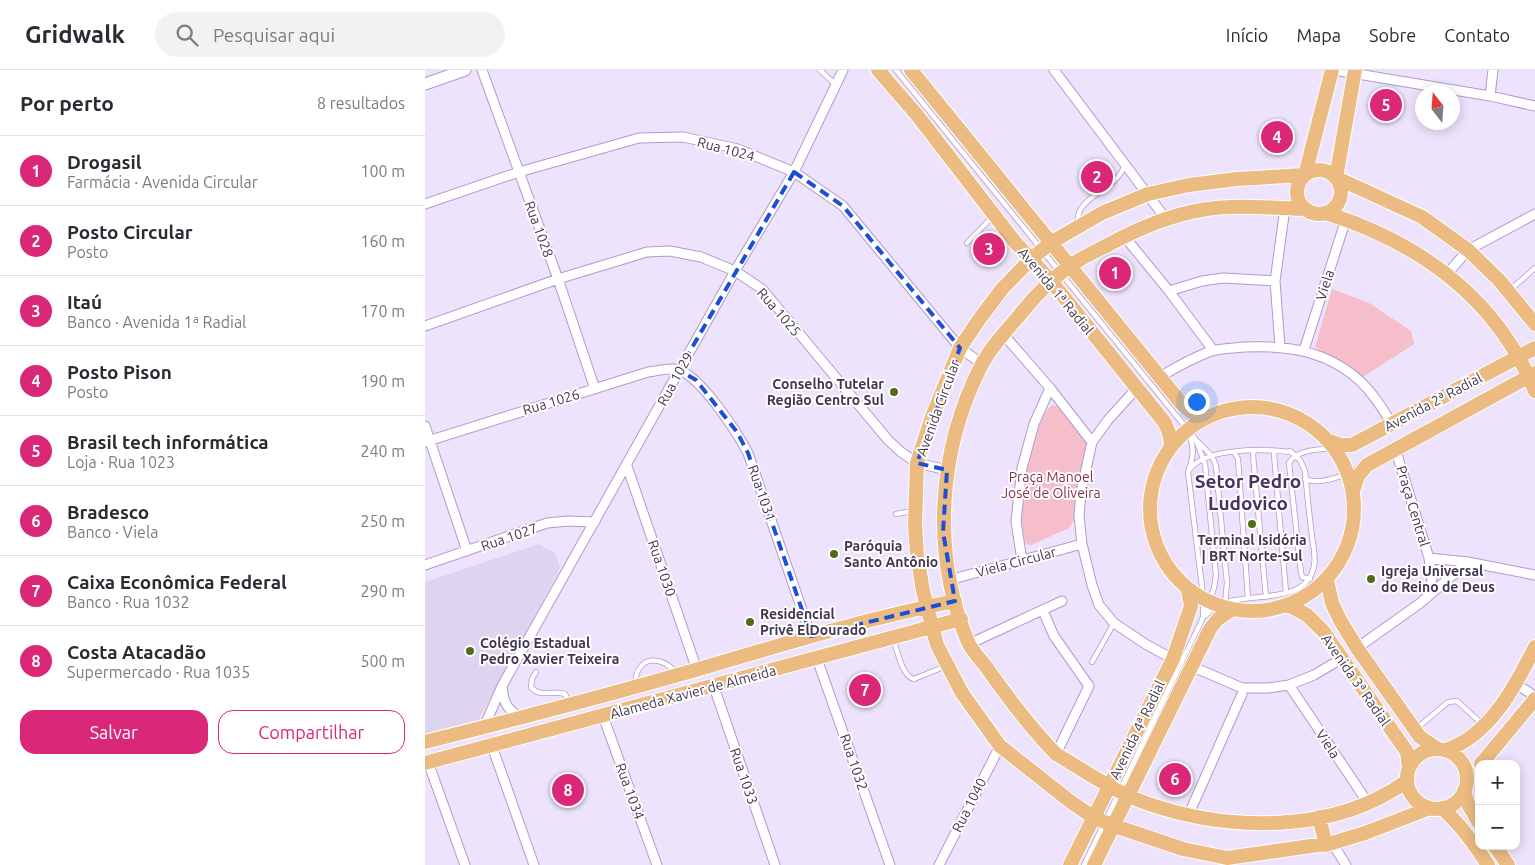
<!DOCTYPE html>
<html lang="pt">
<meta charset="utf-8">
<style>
:root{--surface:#fff;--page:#f2f2f3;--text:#2b2b33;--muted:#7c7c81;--line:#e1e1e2;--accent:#db2777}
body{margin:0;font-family:Ubuntu,sans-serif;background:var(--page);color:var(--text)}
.controls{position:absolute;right:15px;bottom:15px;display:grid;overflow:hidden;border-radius:10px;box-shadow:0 2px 12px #0003}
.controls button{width:45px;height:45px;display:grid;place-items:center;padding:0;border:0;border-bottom:1px solid var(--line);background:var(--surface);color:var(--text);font:25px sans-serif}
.compass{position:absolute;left:990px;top:15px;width:45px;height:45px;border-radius:50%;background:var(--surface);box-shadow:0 2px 12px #0003;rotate:343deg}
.you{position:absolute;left:771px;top:331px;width:18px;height:18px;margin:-12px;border:4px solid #fff;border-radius:50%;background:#1a73e8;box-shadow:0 0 0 8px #1a73e833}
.badge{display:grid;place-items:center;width:32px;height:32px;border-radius:50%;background:var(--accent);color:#fff;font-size:16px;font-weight:700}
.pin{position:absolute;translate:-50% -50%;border:2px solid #fff;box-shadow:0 1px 5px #0006}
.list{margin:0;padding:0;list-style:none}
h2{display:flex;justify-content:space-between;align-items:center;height:65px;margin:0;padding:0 20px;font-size:21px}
h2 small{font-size:16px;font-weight:400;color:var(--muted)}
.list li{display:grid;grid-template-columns:32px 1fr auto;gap:15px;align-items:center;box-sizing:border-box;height:70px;padding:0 20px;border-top:1px solid var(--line)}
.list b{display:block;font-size:19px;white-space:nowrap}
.list p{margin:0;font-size:16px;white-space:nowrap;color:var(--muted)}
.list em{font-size:16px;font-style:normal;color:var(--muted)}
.actions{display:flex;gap:10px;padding:15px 20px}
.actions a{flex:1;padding:11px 0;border:1px solid var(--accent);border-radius:15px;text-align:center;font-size:18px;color:var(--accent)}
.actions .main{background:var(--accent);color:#fff}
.icon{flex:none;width:28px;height:28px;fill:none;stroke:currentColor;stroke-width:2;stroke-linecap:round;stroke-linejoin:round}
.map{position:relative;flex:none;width:1110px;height:795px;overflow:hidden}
header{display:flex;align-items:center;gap:30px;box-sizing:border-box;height:70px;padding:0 25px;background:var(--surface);border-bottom:1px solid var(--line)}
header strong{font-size:24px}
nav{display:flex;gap:28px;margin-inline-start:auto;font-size:18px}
.search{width:350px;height:45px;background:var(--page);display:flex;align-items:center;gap:12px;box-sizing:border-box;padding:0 18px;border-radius:28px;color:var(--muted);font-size:19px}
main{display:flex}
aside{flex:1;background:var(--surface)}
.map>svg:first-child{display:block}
</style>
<header>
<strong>Gridwalk</strong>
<div class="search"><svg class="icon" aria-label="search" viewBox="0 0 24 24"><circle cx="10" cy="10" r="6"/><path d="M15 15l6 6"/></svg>Pesquisar aqui</div>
<nav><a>Início</a><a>Mapa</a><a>Sobre</a><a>Contato</a></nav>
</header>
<main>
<aside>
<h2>Por perto<small>8 resultados</small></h2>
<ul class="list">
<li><span class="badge">1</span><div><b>Drogasil</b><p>Farmácia · Avenida Circular</p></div><em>100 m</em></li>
<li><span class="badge">2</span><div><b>Posto Circular</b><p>Posto</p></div><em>160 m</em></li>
<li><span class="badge">3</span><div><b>Itaú</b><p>Banco · Avenida 1ª Radial</p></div><em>170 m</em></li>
<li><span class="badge">4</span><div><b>Posto Pison</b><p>Posto</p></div><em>190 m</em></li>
<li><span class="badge">5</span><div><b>Brasil tech informática</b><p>Loja · Rua 1023</p></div><em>240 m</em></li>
<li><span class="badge">6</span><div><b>Bradesco</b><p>Banco · Viela</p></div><em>250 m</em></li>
<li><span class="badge">7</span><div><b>Caixa Econômica Federal</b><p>Banco · Rua 1032</p></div><em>290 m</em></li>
<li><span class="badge">8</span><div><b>Costa Atacadão</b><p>Supermercado · Rua 1035</p></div><em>500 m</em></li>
</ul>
<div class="actions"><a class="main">Salvar</a><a>Compartilhar</a></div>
</aside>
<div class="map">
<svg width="1110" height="795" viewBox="0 0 1110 795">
<rect width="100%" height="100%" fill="#ede3fc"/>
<path fill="#dfd4ef" d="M114,474l16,9 5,14 -4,9 -78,145 -53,13v-152z"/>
<path fill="#f6beca" d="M907,219l37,14 42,28 3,13 -51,33 -48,-30z
M627,335l8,2 23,30 4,10 -8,33 -5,40 -5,8 -38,17 -5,-1c-12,-25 5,-121 26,-139z"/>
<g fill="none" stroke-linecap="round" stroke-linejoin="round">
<defs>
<path id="service" d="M395,0l15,14
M471,0l300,370 9,24 11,111 -2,13 -12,32 -118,245
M652,155c1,-7 1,-14 6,-19 13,-16 33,-19 42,-41
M542,173l26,-27
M1085,220l25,-22
M764,364c6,14 4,25 -1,38l15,123v19
M773,372l14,14 4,10 11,117 -2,20
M829,381l-1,4 13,142
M850,381l-1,3 12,138
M809,382l4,7 10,139
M765,399c17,-22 75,-20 100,-17
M880,409c16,7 40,-4 54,-11
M471,444l16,-3
M885,509l-8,-2 -1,-4 -12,-110c9,-15 31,-13 47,-15
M781,545c24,-31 99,-2 108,-49 2,-10 -1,-21 -2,-30 -3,-22 -5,-44 -7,-65l-5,-11 -10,-9
M468,568c4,11 9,39 21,41l32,-13
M667,592l22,-39
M111,602l-4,7 -1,8c9,11 21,3 34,7l4,9
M210,614c2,-29 26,-30 42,-10
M991,659l32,-27 9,-1 25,23"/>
<path id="minor" d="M57,0l76,209 37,110
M629,0l112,149
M909,0l156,26 45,10
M1065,26l3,-26
M0,134l94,-32 120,-34 44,-1 55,12 56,23 49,34 117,142 22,16
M699,166l45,55 44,59
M1022,204l21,-24 67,-36
M744,221l33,-10 21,-3 52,3
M0,256l133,-47 89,-27 23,-1 31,6 34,14 27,18 126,151 13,12 16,11 30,7
M578,264l47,54 42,54
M855,277l-5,-66 10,-73
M879,280l42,-131
M735,307c16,-10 33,-19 51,-26 11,-3 23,-3 34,-4 43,-2 82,4 115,34 13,12 22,27 32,43
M711,319l-28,31 -16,22 -11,50 -2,24 3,28 10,41 7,20 15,18 33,22 26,14
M0,356l42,125
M0,372l223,-70c10,-1 22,-5 31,-2 22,7 58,62 69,83l63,183
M970,378l34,110 3,20 -2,16
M202,396l70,204
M1004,488l39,4 67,13
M597,491l-6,-40 6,-53 12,-44 16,-36
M0,495l122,-42 21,-2 27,1
M524,510l133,-36
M618,541l11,25 35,50 -33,68
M544,574l93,-43
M932,578l62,-44 49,-42
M392,589l73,206
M766,596l51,22h26l21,-3 25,-10 27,-16
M1091,614l14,9 5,5
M864,615l79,118
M77,617c2,17 4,20 18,31
M289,617l61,178
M178,646l54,149
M59,657l18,-41 233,-415 59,-99 49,-102
M67,676l42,119
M3,692l37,103
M763,746l54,-122v-6
M907,773l14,22
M514,795l61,-119"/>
<path id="secondary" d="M0,14l40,-14"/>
<path id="primary" d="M453,0l39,45 98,127 36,39 114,142 5,13 1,9
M486,0l270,333 9,8 13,7
M872 122a22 22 0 1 1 44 0a22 22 0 1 1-44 0Z
M879,105l-67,4 -48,6 -41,9 -46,19 -50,29 -21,17 -29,30 -24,32 -18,27 -28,69 -15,46 -2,62 2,29 6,37 14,54 25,48 38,53 71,56 22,15 19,8 71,24 44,9 105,-15 33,-10 65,-25
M880,105l27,-105
M911,108l19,-108
M912,108l85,39 46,33 31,30 36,44
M881,139c-35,-1 -71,-5 -105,1 -34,6 -66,20 -95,36 -12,6 -25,12 -36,20 -20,14 -37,32 -52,51 -13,15 -28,31 -37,49 -43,85 -50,187 -13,276 4,9 13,18 19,26 21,30 44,60 69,86 29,17 58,38 90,49 83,29 187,31 261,-22
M901,143c94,30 170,84 209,178
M725 439a102 102 0 1 1 204 0a102 102 0 1 1-204 0Z
M904,371l12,4h11l183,-97
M928,421l5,-15 9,-11 168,-92
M902,510l5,23 8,17 17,28 63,89 18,12
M863,535l19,10 16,16 84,121 2,15
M0,672c92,-23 183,-47 274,-73 85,-25 169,-51 256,-68
M982 709a30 30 0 1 1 60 0a30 30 0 1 1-60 0Z
M1021,680c45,-15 69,-64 89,-103
M0,693l536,-144
M1056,694l54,-65
M1039,721l4,13 11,19
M1017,738c19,17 32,36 46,57
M894,747l7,28
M1070,776l13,19
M645,795l103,-206 18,-53 -3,-16
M669,795l116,-236 8,-10 13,-9"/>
</defs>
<use href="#service" stroke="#b298d2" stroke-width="6"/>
<use href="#minor" stroke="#b298d2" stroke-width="11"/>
<use href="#secondary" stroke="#b298d2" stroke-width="13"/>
<use href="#primary" stroke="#fff" stroke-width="16"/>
<use href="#service" stroke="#fff" stroke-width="4.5"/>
<use href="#minor" stroke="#fff" stroke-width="9"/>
<use href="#secondary" stroke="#fff" stroke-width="11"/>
<use href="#primary" stroke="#ecbb82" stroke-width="14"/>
</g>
<path fill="none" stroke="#1d4ed8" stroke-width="4" stroke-dasharray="10 6" stroke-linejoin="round" d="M369,102l49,34 117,142 -43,115 30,7 -4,62 12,69 -144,35 -63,-183 -11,-21 -41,-52 -17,-10z"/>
<g fill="#526a19" stroke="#fff" stroke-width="2">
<circle cx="469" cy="322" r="5"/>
<circle cx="827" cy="454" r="5"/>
<circle cx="409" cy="484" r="5"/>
<circle cx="946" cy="509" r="5"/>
<circle cx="325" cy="552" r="5"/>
<circle cx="45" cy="581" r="5"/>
</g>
<g text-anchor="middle" stroke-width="4" stroke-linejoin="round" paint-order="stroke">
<g font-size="14" fill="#41364f" stroke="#fff">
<text transform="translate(301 79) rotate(15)" y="5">Rua 1024</text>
<text transform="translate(114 159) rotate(70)" y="5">Rua 1028</text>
<text transform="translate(900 215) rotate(-72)" y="5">Viela</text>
<text transform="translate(631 221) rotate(50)" y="5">Avenida 1ª Radial</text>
<text transform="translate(354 242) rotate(49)" y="5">Rua 1025</text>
<text transform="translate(250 309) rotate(-61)" y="5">Rua 1029</text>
<text transform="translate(126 332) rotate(-17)" y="5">Rua 1026</text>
<text transform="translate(1008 332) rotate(-28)" y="5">Avenida 2ª Radial</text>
<text transform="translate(513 338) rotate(-70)" y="5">Avenida Circular</text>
<text transform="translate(337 423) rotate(71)" y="5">Rua 1031</text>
<text transform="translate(988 436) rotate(73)" y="5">Praça Central</text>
<text transform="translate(84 467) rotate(-19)" y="5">Rua 1027</text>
<text transform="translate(591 492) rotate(-15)" y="5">Viela Circular</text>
<text transform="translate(237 498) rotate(71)" y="5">Rua 1030</text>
<text transform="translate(931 610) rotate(55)" y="5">Avenida 3ª Radial</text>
<text transform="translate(268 622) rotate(-15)" y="5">Alameda Xavier de Almeida</text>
<text transform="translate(712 660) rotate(-64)" y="5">Avenida 4ª Radial</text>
<text transform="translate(903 674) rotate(56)" y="5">Viela</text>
<text transform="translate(429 692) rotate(71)" y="5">Rua 1032</text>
<text transform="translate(319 706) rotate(71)" y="5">Rua 1033</text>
<text transform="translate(205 721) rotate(70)" y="5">Rua 1034</text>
<text transform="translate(544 735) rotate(-63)" y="5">Rua 1040</text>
</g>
<g font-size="14" font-weight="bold" fill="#41364f" stroke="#fff" text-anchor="start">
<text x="459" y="319" text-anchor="end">Conselho Tutelar<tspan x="459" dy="16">Região Centro Sul</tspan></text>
<text x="827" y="475" text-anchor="middle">Terminal Isidória<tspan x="827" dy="16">| BRT Norte-Sul</tspan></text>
<text x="419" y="481">Paróquia<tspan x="419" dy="16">Santo Antônio</tspan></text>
<text x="956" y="506">Igreja Universal<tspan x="956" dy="16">do Reino de Deus</tspan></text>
<text x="335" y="549">Residencial<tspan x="335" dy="16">Privê ElDourado</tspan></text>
<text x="55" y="578">Colégio Estadual<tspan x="55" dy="16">Pedro Xavier Teixeira</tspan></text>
</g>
<g font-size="14" fill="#87314b" stroke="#fff">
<text x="626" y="412">Praça Manoel<tspan x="626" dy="16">José de Oliveira</tspan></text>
</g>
<g font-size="19" font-weight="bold" fill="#493163" stroke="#fff">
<text x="823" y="418">Setor Pedro<tspan x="823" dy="22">Ludovico</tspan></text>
</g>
</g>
</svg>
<div class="controls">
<button>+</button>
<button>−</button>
</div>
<svg class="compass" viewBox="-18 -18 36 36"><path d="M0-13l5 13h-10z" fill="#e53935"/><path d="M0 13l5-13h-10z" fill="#7c7c81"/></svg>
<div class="you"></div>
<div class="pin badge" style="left:690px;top:203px">1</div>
<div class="pin badge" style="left:672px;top:107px">2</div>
<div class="pin badge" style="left:564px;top:179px">3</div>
<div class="pin badge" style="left:852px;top:67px">4</div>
<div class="pin badge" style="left:961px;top:35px">5</div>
<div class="pin badge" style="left:750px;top:709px">6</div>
<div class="pin badge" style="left:440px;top:620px">7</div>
<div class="pin badge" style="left:143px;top:720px">8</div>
</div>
</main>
